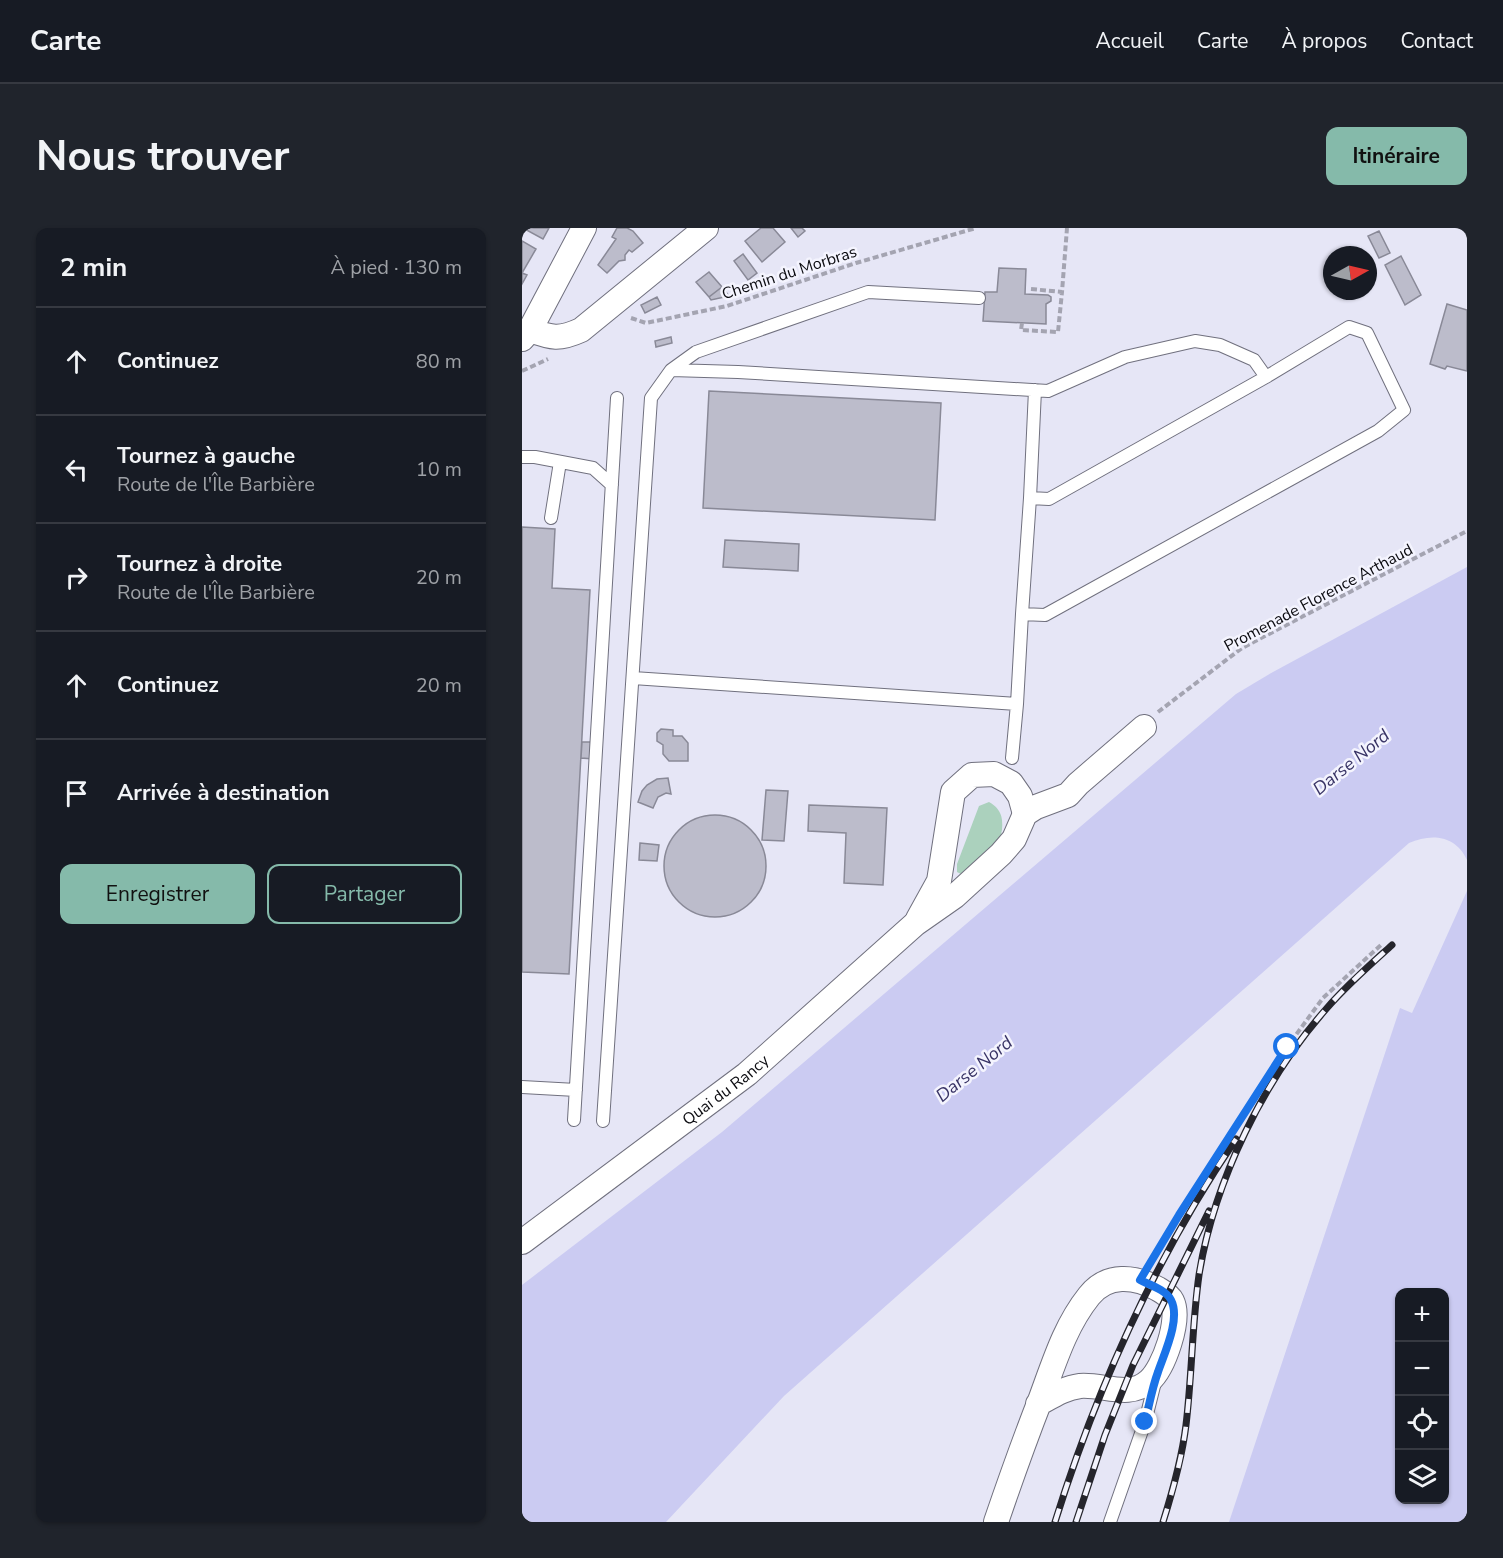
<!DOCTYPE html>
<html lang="fr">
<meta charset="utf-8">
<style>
:root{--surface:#171b24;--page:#20242c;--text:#f1f3f6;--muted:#9ea1a6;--line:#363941;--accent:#85baaa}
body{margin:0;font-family:"Nunito Sans",sans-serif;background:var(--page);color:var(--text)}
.controls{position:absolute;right:18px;bottom:18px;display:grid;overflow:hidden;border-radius:12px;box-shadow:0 2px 4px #0004}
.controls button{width:54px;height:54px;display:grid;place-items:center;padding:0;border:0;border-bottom:2px solid var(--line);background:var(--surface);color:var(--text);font:30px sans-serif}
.compass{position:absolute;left:801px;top:18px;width:54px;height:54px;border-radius:50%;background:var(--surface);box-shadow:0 2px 4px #0004;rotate:82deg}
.stop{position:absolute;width:18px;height:18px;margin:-14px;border:4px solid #1a73e8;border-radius:50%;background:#fff}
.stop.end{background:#1a73e8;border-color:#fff;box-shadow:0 2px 6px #0008}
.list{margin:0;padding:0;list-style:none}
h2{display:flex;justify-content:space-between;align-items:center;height:78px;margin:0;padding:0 24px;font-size:26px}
h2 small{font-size:20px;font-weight:400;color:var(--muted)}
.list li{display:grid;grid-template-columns:39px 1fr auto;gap:18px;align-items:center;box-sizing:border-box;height:108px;padding:0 24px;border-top:2px solid var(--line)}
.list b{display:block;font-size:22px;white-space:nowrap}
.list p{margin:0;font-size:20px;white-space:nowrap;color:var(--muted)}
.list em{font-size:20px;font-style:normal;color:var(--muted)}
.actions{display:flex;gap:12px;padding:18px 24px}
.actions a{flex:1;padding:14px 0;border:2px solid var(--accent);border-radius:12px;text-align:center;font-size:21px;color:var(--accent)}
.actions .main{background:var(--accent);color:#111}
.icon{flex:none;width:33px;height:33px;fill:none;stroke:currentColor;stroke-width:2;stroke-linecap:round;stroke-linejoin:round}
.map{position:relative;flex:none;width:945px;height:1294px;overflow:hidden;border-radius:12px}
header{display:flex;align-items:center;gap:36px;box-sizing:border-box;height:84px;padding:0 30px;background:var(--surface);border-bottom:2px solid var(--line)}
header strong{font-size:28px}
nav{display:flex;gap:33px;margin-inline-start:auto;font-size:21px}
.intro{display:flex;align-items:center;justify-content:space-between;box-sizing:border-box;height:144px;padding:0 36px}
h1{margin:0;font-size:42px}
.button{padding:15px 27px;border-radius:12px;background:var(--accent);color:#111;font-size:21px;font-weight:700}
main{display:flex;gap:36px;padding:0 36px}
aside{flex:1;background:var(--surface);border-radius:12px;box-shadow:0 2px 4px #0004}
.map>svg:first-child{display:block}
</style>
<header>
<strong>Carte</strong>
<nav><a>Accueil</a><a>Carte</a><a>À propos</a><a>Contact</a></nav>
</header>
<div class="intro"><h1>Nous trouver</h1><a class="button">Itinéraire</a></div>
<main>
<aside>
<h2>2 min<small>À pied · 130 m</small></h2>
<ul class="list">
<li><svg class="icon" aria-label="ahead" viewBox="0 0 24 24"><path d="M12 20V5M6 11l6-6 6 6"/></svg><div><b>Continuez</b></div><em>80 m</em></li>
<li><svg class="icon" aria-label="left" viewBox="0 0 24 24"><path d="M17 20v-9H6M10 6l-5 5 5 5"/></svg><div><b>Tournez à gauche</b><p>Route de l'Île Barbière</p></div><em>10 m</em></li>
<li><svg class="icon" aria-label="right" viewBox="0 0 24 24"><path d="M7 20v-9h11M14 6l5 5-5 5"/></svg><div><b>Tournez à droite</b><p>Route de l'Île Barbière</p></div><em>20 m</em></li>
<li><svg class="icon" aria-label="ahead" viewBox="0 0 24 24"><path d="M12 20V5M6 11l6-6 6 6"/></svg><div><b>Continuez</b></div><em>20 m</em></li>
<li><svg class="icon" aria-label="arrive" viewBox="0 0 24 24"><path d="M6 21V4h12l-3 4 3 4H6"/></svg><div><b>Arrivée à destination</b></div></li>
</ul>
<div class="actions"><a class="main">Enregistrer</a><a>Partager</a></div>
</aside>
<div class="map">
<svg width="945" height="1294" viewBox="0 0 945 1294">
<rect width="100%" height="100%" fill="#e6e6f6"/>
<path fill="#abd1bd" d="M467,574c7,4 12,9 13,18 3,27 -19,40 -37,56l-8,-4v-8l22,-58z"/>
<path fill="#cbcbf2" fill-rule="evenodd" d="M945,339v293c-11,-25 -36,-27 -58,-17l-625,553 -118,126h-144v-237l200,-153 514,-438 37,-22z
M945,663v631h-238l171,-514 12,5zM922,1064v208h-44v-208z"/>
<path fill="#bcbccb" stroke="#898997" stroke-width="1.5" d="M1,0h26l-6,11z
M95,0h10l6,3 10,12 -11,9 -3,-2 -4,5v5l-6,1 -12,12 -9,-8 18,-26 -4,-2z
M239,0h12l12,14 -23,20 -17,-21z
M269,0h11l3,3 -7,6z
M857,3l11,22 -11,5 -11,-22z
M0,13l14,8 -14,24 5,2 -5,9z
M221,26l14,19 -9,7 -14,-19z
M879,28l20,39 -16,10 -20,-40z
M477,40l27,1 -1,25 23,1 3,2v4l-5,3v20l-63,-3 2,-29h12z
M187,44l13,15 -13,10 -13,-15z
M200,59l7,9 -18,4 -2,-3z
M135,69l4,8 -16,8 -4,-8z
M925,76l20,6v61l-20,-5 -2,3 -15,-5z
M149,109l1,6 -16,4 -1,-6z
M187,163l232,12 -6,117 -232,-12z
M0,299l33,2 -3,59 38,2 -21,384 -47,-2z
M203,312l74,4 -1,27 -75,-4z
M139,501l12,1v6h9l6,7v18h-19l-6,-7v-9l-6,-4v-8z
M60,514h13l-1,17 -13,-1z
M146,550l3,16 -5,-1 -8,4 -5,11 -15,-6 4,-11 5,-6 10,-6z
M244,562l22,1 -4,50 -22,-1z
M287,577l78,3 -4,77 -39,-2 2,-50 -38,-2z
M142 638a51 51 0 1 1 102 0a51 51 0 1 1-102 0Z
M118,615l19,2 -2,16 -18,-1z"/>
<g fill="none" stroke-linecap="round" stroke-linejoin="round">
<defs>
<path id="service" d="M149,142l67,2 310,19 77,-34 70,-16 25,4 34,15 12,17 83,-50 18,6 37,77 -26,21 -333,184 -23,-1 8,-116 19,1 217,-122
M0,229h13l58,11 19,17
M508,270l5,-108
M29,290l9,-56
M111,450l384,26 5,-90
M490,530l5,-54
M0,859l54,3
M52,892l43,-722
M81,893l48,-723 20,-28 25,-18 172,-60 111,6
M588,1294l35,-100 11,-44"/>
<g id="minor">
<path d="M8,102c22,8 29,10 51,0l125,-102"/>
<path d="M0,111l8,-9 54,-102"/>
<path d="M396,691l21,-38 14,-89 19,-17 22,-1 17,9 9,13 5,18"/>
<path id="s1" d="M0,1014l225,-168 168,-150 40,-28 46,-42 13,-15 11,-25 11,-7 32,-12 10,-11 66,-57"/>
<path d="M474,1294c14,-41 29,-83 45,-124 13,-35 24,-72 48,-102 18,-23 46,-20 69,-7 5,3 11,6 14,12 9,18 -8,67 -23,80 -20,18 -45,3 -69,5 -16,2 -29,11 -42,18"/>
</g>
</defs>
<use href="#service" stroke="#70707e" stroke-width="14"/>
<use href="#minor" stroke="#70707e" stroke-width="26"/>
<path stroke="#a4a4b1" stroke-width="4" stroke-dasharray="6 3" stroke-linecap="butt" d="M509,61l31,3 5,-64
M109,90l15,5 81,-17 129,-43 120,-35
M500,95l-1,7 37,2 4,-40
M0,143l26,-12
M636,484l84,-64 225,-117
M630,1034l27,-48 108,-167 36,-49 59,-54"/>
<use href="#service" stroke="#fff" stroke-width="12"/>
<use href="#minor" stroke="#fff" stroke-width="24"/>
<defs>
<path id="rail" d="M533,1294c42,-135 101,-265 181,-383
M554,1294l29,-87 28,-70 76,-154
M641,1294c10,-32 19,-64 23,-97 6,-50 6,-100 13,-150 15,-94 65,-196 128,-267 20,-23 43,-43 65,-63"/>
</defs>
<use href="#rail" stroke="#25252c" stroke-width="7"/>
<use href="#rail" stroke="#f4f4fe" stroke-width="4.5" stroke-dasharray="14" stroke-linecap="butt"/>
</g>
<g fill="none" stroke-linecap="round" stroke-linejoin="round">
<path stroke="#1a73e8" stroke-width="8" d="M623,1194c4,-16 7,-34 13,-50 6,-18 23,-53 13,-72 -5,-10 -21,-15 -31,-20l39,-65 108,-168"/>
</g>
<g text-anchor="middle" stroke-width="5" stroke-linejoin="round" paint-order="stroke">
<g font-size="16" fill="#0b0b10" stroke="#f4f4fe">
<text transform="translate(267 44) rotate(-18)" y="6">Chemin du Morbras</text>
<text transform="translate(796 369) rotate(-28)" y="6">Promenade Florence Arthaud</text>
<text dy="6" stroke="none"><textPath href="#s1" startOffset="254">Quai du Rancy</textPath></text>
</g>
<g font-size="18" font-style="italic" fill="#383365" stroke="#f4f4fe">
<text transform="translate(829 534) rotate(-39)" y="6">Darse Nord</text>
<text transform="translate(452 841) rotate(-39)" y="6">Darse Nord</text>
</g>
</g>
</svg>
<div class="controls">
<button>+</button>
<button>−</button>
<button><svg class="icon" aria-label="locate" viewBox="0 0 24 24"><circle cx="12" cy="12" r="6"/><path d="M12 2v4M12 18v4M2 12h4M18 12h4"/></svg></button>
<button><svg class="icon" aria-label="layers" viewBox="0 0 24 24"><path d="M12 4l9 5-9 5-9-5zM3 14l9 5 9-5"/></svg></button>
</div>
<svg class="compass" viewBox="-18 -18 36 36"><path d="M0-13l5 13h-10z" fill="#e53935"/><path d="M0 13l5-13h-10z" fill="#9ea1a6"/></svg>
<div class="stop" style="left:765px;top:819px"></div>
<div class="stop end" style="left:623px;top:1194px"></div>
</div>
</main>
